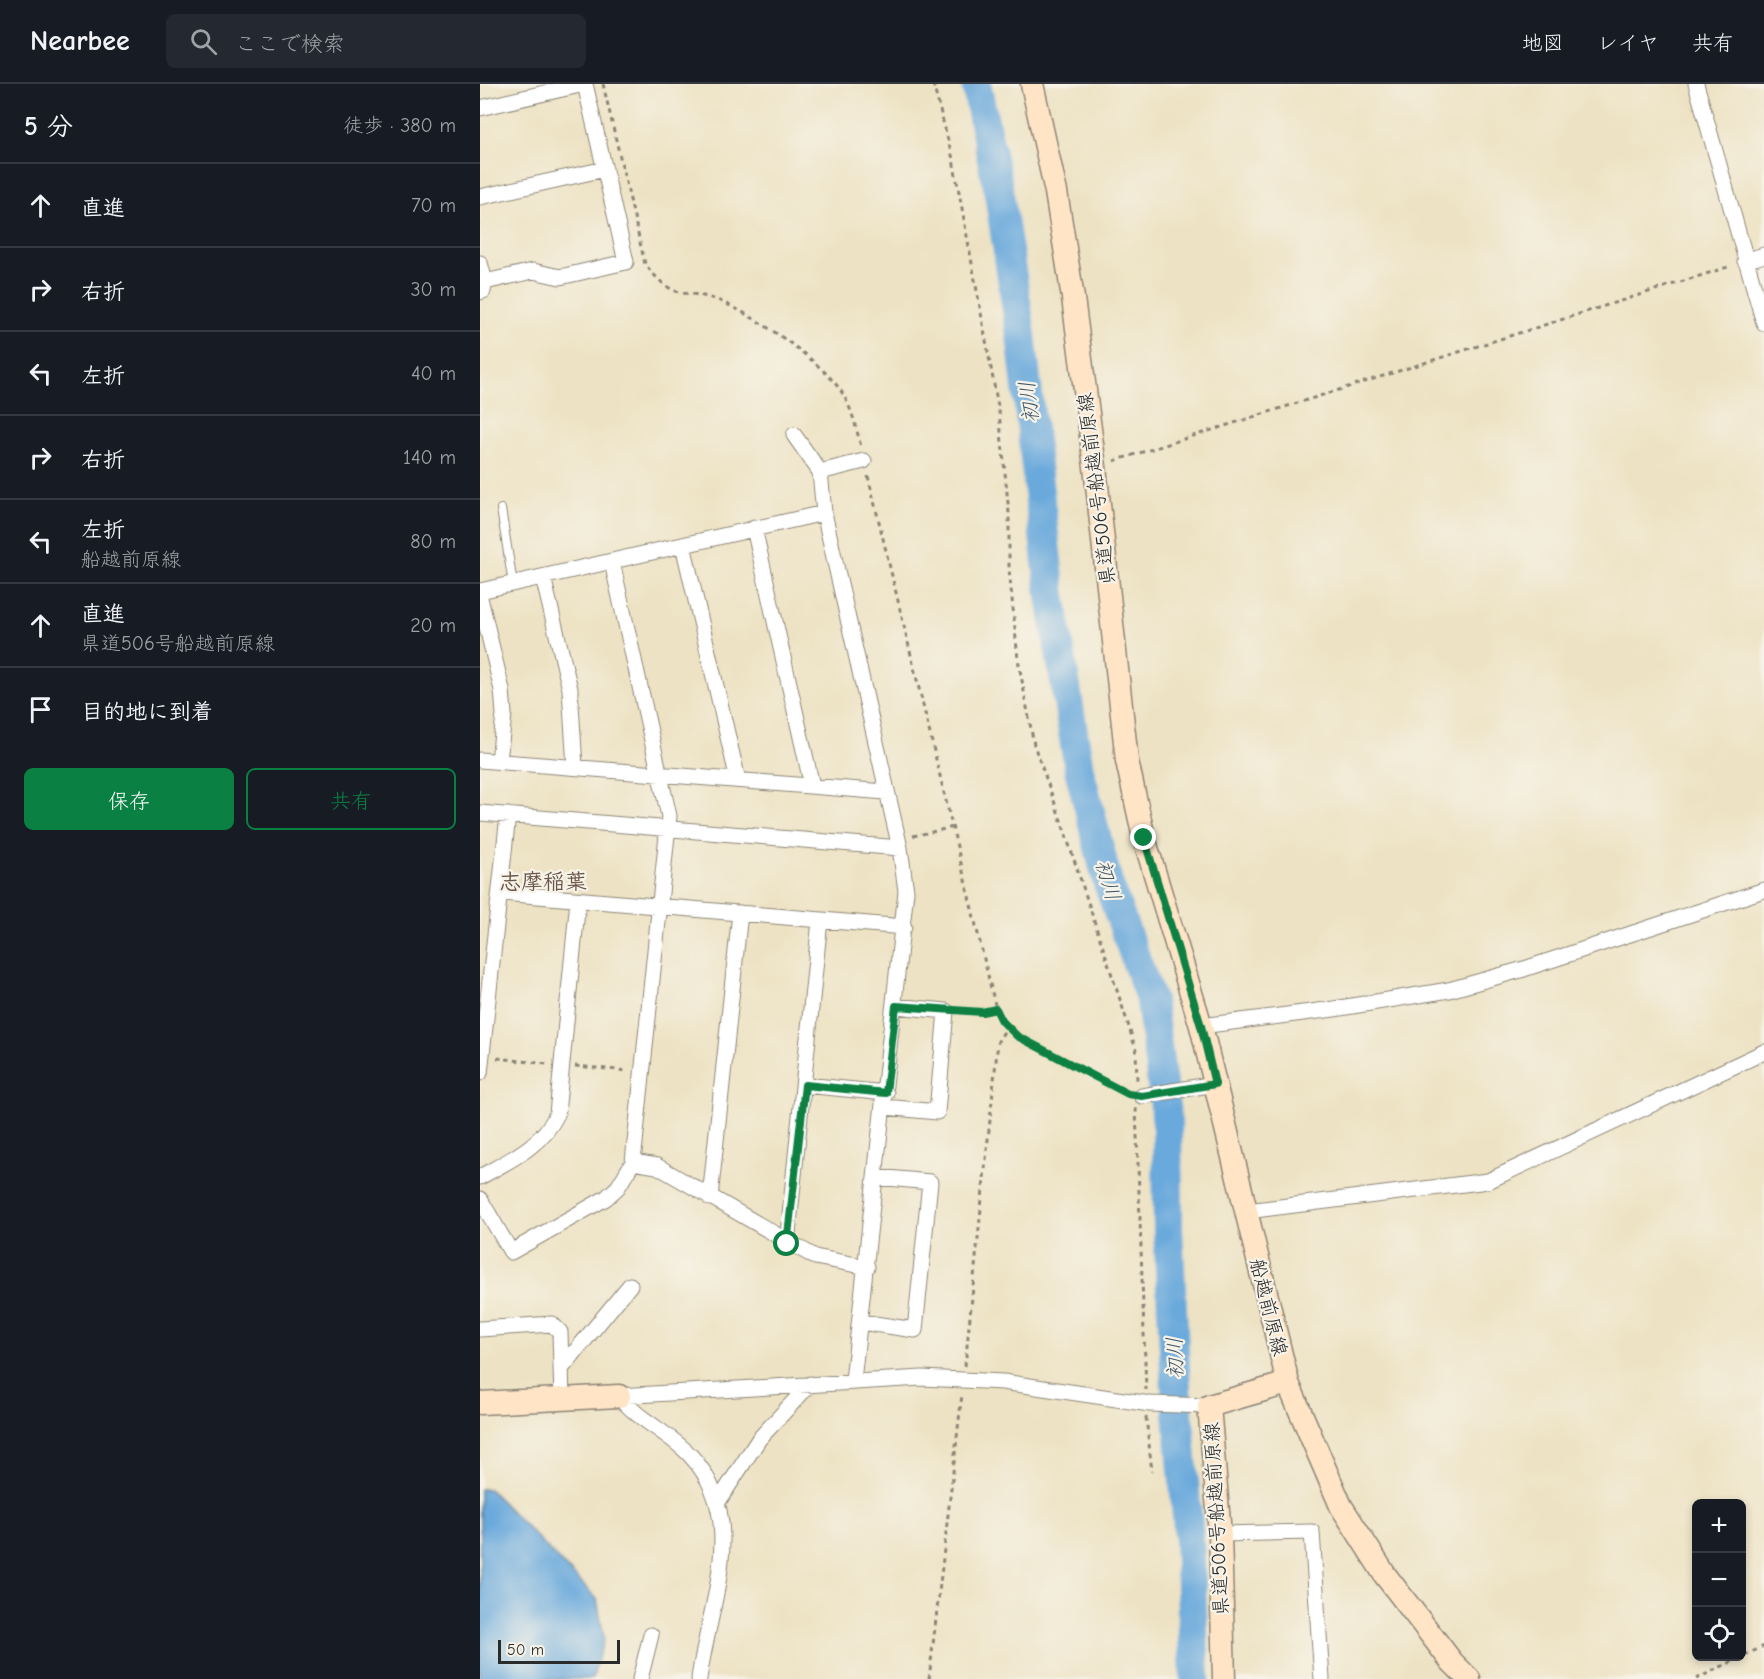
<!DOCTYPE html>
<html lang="ja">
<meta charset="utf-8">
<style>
:root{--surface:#171b24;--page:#242831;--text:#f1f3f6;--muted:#9ea1a6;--line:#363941;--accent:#0b8043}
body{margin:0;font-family:"Comic Neue","Klee One",sans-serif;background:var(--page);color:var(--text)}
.controls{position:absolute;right:18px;bottom:18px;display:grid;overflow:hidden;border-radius:9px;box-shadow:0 3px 9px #0003}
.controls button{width:54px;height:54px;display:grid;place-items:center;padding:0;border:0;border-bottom:2px solid var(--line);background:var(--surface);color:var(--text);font:30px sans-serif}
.scale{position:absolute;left:18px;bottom:15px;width:122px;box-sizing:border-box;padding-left:6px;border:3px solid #2b2b2b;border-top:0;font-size:16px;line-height:21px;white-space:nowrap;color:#2b2b2b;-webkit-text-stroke:4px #f7f3e8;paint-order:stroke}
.stop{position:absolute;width:18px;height:18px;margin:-14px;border:4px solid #0b8043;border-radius:50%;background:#fff}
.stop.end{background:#0b8043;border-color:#fff;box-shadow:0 2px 6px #0008}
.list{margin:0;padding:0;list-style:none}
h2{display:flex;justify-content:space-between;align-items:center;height:78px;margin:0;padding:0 24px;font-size:26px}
h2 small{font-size:20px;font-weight:400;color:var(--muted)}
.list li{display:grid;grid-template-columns:39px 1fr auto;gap:18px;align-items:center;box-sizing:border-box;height:84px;padding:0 24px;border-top:2px solid var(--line)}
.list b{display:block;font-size:22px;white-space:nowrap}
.list p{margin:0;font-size:20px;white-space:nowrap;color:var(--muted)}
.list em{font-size:20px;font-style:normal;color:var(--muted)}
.actions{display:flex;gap:12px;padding:18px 24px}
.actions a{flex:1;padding:14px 0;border:2px solid var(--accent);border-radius:9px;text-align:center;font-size:21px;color:var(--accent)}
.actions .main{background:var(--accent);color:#fff}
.icon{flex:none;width:33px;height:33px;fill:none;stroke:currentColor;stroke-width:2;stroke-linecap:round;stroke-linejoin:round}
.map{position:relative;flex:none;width:1284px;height:1595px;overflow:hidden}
header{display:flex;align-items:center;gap:36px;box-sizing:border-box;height:84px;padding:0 30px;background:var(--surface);border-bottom:2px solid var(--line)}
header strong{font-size:28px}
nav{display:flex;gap:33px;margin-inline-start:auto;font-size:21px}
.search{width:420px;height:54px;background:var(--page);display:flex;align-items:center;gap:15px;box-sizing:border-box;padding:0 21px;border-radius:9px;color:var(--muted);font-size:22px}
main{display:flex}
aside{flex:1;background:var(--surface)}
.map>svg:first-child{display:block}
</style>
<header>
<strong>Nearbee</strong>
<div class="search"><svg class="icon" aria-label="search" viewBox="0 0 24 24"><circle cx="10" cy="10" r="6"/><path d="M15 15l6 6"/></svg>ここで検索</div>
<nav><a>地図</a><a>レイヤ</a><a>共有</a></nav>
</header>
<main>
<aside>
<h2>5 分<small>徒歩 · 380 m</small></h2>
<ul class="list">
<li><svg class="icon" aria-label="ahead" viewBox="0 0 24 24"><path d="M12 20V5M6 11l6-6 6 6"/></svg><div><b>直進</b></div><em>70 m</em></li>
<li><svg class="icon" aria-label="right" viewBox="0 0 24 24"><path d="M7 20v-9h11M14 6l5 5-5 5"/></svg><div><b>右折</b></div><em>30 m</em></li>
<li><svg class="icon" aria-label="left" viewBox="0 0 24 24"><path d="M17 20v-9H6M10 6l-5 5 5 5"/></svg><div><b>左折</b></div><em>40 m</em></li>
<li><svg class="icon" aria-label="right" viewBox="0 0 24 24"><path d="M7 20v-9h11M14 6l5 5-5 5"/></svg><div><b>右折</b></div><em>140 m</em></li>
<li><svg class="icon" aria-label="left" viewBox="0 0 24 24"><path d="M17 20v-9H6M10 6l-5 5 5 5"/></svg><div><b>左折</b><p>船越前原線</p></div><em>80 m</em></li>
<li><svg class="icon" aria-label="ahead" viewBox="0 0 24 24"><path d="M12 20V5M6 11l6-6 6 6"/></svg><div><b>直進</b><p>県道506号船越前原線</p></div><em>20 m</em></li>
<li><svg class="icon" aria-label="arrive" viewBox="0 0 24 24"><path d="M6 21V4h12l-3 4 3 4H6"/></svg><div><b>目的地に到着</b></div></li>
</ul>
<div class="actions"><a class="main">保存</a><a>共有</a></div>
</aside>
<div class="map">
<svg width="1284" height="1595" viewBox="0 0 1284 1595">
<rect width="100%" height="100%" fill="#f7f3e8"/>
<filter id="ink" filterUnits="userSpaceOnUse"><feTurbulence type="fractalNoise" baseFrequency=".0167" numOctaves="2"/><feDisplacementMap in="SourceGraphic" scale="12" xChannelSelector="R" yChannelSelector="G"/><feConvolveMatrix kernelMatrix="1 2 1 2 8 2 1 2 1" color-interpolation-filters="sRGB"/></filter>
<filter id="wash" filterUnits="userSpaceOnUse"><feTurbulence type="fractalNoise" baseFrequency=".008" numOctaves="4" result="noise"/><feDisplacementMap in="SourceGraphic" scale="24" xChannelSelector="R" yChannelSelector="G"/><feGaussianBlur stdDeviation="1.35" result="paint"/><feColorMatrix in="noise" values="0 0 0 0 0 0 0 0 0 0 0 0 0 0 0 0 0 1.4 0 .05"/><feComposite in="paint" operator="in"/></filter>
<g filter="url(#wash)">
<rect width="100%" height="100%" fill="#ede2c3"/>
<path fill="#69a9dc" stroke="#4a6a84" stroke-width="1.5" d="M0,1405h9l108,110 7,40 -12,40h-112z"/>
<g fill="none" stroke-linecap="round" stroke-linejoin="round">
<path stroke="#69a9dc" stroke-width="30" d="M496,0l22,103 23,148 30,261 28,173 29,114 43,118 16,121 1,106 8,161 13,150 6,140"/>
</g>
</g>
<g filter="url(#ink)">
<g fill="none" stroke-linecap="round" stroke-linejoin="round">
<defs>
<path id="lane" d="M21,425l12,75"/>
<path id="street" d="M1216,0l68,239
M0,24l104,-24
M0,113l125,-28
M1265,177l19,-6
M0,179l5,19 -2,9 -3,1
M5,198l48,-11 27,6 66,-15 -41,-178
M314,351l26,37
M344,429l-4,-41 44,-11
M274,444l58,258
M203,461l55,235
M63,493l27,112 5,78
M0,507l344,-78 76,335 6,43 -53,490
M0,514l22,92 2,24 -5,47
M0,676l406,32
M0,729l420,35
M22,809l402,34
M721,942l133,-17 115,-19 75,-21 240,-79
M0,989l28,-258
M325,1001l81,8
M662,1012l73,-12
M405,1023l52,5 9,-101 -50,-5
M153,1078l24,4 158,91 52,10
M0,1093c30,-17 62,-31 77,-63l21,-214
M230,1114l30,-285
M0,1115l31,53 95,-54 12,-11 15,-25 36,-346 -57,-254
M767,1127l241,-30 276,-129
M307,1160l33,-324
M381,1238l54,8 15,-148 -53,-5
M0,1245l72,-5 8,8 2,67
M81,1285l69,-84
M139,1312l303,-18 81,4 147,22 59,2
M139,1312c20,25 49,36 71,59 60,64 19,148 9,224
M238,1418l41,-63 51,-55
M740,1450l92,-2 10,147
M160,1595l11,-44"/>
<path id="secondary" d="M552,0l24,108 17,106 22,169 32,294 17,77 57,188 87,357 53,123 44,69 67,87 17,17
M0,1319l139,-7
M744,1595l-4,-145 -11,-128 79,-23"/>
</defs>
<use href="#lane" stroke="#8c8677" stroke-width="10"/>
<use href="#street" stroke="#8c8677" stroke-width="17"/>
<use href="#secondary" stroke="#8c8677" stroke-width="25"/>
<path stroke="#8c8677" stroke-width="3" stroke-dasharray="4.5 4.5" stroke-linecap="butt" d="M123,0l42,180c33,41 35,22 75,37 35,15 99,58 121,90 11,17 15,36 20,56
M453,0l20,75 46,253 10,101v56l9,90 16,86 29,81 65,198 8,26 1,31
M634,377l617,-195
M388,392l128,533 6,12 15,15 110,58
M433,752l41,-9
M480,927l22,2 14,-4
M17,974l50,6
M95,982l53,5
M656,1024l10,282
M485,1282l33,-325 9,-14
M666,1333l6,55
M449,1595l33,-285
M1216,1595l68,-33"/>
<use href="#lane" stroke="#fff" stroke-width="8"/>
<use href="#street" stroke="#fff" stroke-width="15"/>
<use href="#secondary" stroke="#ffe4c6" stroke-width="22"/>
</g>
</g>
<g fill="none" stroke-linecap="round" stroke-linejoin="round" filter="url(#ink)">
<path stroke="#0b8043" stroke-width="8" d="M307,1160l18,-159 81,8 10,-87 86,6 14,-3 6,12 15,15 111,58 14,2 73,-12 -14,-58 -57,-188"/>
</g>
<g text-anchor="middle" stroke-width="4.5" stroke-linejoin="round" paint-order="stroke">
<g font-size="20" fill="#2b2b2b" stroke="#f7f3e8">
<text transform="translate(616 405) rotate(-97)" y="7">県道506号船越前原線</text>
<text transform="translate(789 1223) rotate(76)" y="7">船越前原線</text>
<text transform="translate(736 1435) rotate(-93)" y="7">県道506号船越前原線</text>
</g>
<g font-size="21" font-style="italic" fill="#415769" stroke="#f7f3e8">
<text transform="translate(549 318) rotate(-97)" y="7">初川</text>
<text transform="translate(628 796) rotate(73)" y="7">初川</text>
<text transform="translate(695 1274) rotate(-92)" y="7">初川</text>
</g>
<g font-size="22" font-weight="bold" fill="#6a564a" stroke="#f7f3e8">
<text x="63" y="805">志摩稲葉</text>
</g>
</g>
</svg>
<div class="controls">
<button>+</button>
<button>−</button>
<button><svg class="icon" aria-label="locate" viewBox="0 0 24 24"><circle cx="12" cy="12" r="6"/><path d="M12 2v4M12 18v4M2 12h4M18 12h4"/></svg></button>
</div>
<div class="scale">50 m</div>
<div class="stop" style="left:307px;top:1160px"></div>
<div class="stop end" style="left:664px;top:754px"></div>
</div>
</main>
